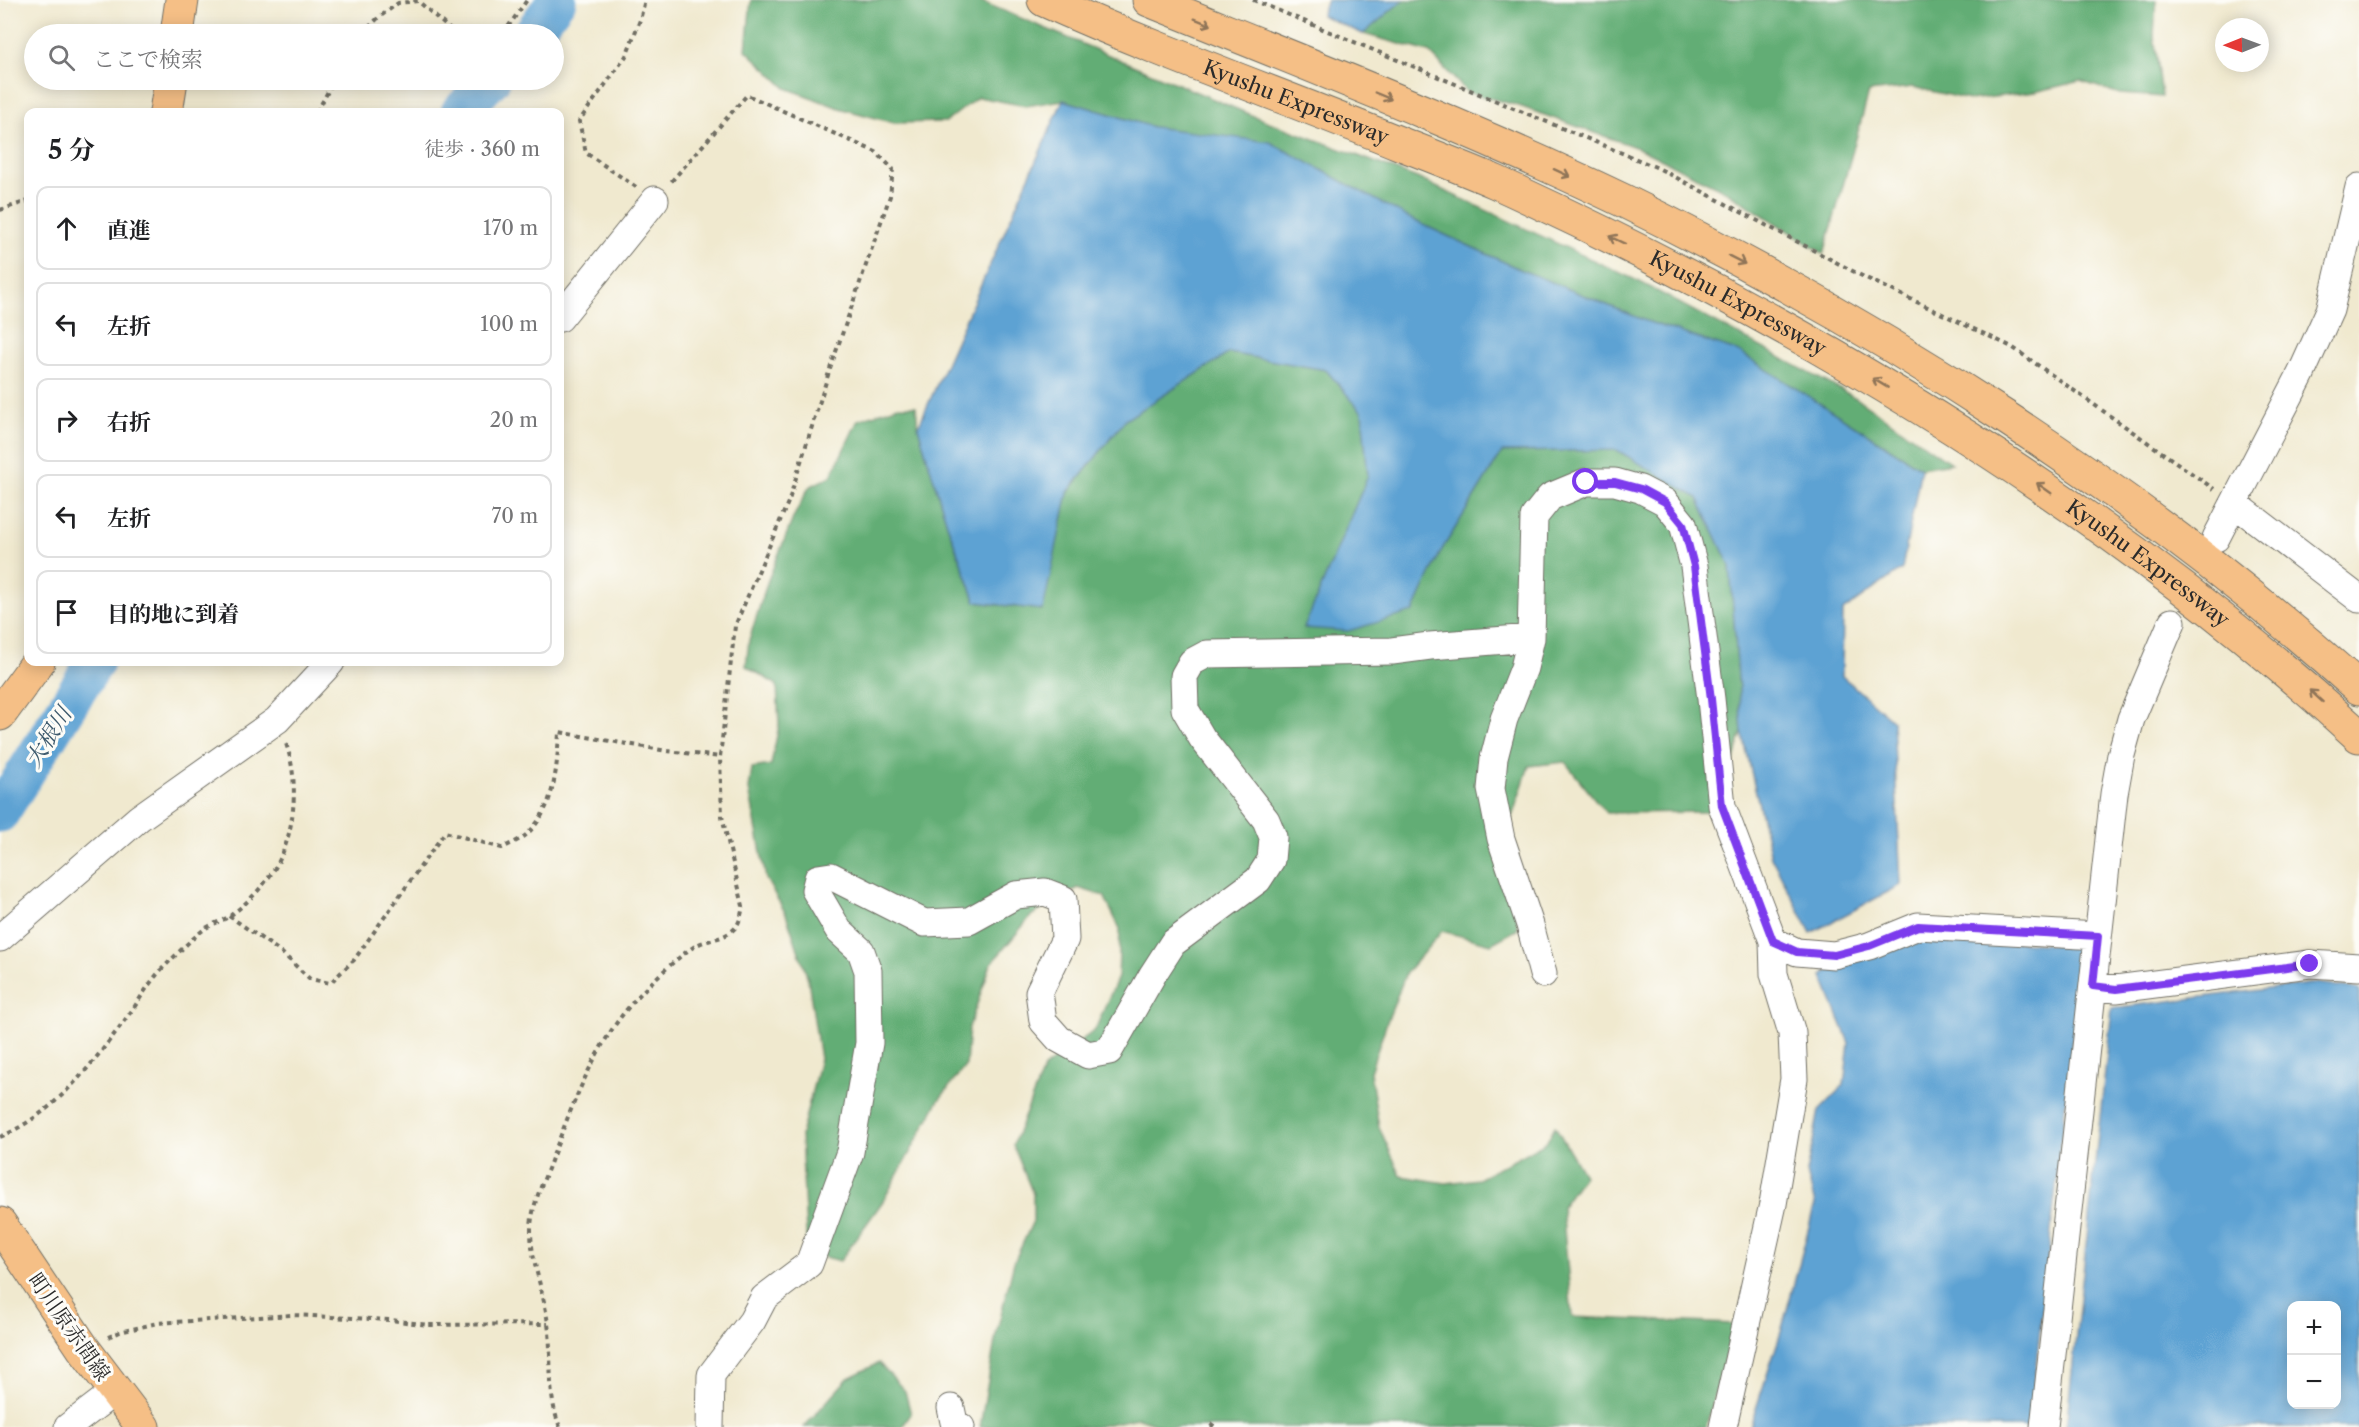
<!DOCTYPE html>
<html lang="ja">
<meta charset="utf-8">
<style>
:root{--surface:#fff;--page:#f2f2f2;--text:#202124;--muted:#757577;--line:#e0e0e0}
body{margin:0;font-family:"Libre Caslon Text","Noto Serif JP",serif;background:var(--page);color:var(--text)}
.controls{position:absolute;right:18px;bottom:18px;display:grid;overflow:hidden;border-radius:12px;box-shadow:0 3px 15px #0003}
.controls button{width:54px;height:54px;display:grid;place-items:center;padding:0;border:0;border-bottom:2px solid var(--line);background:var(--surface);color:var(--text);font:30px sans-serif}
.compass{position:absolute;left:2215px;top:18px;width:54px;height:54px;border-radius:50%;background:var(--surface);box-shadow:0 3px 15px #0003;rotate:269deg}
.stop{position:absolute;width:18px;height:18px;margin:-14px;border:4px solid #7c3aed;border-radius:50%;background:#fff}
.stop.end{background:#7c3aed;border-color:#fff;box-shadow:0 2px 6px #0008}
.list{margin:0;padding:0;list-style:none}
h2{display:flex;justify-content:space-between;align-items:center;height:78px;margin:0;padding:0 24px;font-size:26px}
h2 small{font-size:20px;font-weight:400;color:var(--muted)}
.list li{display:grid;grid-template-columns:39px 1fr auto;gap:18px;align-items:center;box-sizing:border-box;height:84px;margin:0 12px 12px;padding:0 12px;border:2px solid var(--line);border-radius:12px}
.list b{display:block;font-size:22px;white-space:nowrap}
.list em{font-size:20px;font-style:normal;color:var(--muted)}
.icon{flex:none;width:33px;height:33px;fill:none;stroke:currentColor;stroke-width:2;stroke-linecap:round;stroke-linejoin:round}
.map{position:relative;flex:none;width:2359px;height:1427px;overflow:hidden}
.search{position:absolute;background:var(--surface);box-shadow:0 3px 15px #0003;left:24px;top:24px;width:540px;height:66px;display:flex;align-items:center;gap:15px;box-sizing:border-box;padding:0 21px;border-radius:33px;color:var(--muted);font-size:22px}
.panel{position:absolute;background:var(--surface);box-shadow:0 3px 15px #0003;left:24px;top:108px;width:540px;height:558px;border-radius:12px}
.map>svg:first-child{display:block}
</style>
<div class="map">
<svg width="2359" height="1427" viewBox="0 0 2359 1427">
<rect width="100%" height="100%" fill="#fdfcf7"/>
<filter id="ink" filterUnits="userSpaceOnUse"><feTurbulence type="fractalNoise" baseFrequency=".0167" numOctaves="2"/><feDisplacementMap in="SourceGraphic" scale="12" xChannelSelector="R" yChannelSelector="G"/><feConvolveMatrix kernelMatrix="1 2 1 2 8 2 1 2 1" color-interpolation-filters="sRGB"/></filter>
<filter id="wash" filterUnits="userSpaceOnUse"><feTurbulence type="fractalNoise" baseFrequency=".008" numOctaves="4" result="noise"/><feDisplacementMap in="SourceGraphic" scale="24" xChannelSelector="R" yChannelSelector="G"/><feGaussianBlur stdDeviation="1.35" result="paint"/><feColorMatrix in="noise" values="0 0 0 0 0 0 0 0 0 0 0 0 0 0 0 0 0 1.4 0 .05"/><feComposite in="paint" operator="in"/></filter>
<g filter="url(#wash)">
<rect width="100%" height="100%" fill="#f0e9cf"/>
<path fill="#62ad75" stroke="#466c50" stroke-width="1.5" d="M751,0h227l278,117 161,61 223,104 216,116 95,65 -30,5 -182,-116 -93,-31 -129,-53 -102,-47 -207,-86 -55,-8 -90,-27 -37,6 -48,-9 -32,25 -52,1 -55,-15 -53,-20 -40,-38z
M1403,0h753l-2,35 8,62 -42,-3 -40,-13 -45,11 -66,8 -56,-13 -44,5 -45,162 -97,-62 -89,-44 -119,-42 -52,-14 -38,-40 -66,-18z
M1229,353l97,17 36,42 6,64 -64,152 109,-16 28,-61 61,-99 115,-2 81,48 32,68 12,166 -24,80 -112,1 -41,-51 -36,4 -19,57 8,106 -27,15 -49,-13 -36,42 -19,49 -17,50 9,55 22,49 45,7 32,-4 68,-36 9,-17 29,49 -22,31 10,111 162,7 -28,103h-541l-27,-9 -44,9h-114l16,-92 18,-73 19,-41v-27l-20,-49 31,-77 51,-38 23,-53 2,-48 -16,-33 -26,-8 -46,27 -41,49 -22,63 -3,38 -27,35 -56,101 -43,60 -33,-8 -6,-118 19,-76 -12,-80 -22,-65 -20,-35 -17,-90 3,-21 19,-3 8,-40 -2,-40 -31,-19 3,-26 19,-60 26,-64 15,-29 22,-11 27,-56 40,-14h18l2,21 29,97 29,78 66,8 26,-117 57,-73z
M879,1363l26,28 6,23 -9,13h-98l44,-49z"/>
<path fill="#5da2d3" stroke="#44667f" stroke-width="1.5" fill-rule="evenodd" d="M1327,0h76l-40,34 -42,-19z
M1063,100l90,27 117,15 145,79 102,47 129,53 93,31 182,116 -19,101 -59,42 -1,65 51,45 8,164 -90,48 -40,-76 -29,-125 -12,-166 -32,-68 -81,-48 -115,2 -61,99 -28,61 -65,19 -44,-3 64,-152 -6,-64 -36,-42 -97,-17 -104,67 -57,72 -25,118 -67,-8 -29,-78 -29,-97z
M1922,935l161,12 -54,480h-279l31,-95 34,-128 -8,-31 12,-63 25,-25 5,-42 -27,-67 12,-11z
M2317,983l42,6v438h-293l46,-419zM2292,1306h44v98h-44z"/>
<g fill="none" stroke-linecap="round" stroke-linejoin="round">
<path stroke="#5da2d3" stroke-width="39" d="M532,34l25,-34
M460,112l31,-32
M0,813l95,-151"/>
</g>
</g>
<g filter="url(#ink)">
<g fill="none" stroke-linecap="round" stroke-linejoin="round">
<defs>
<path id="minor" d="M560,318l95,-118
M2234,503l125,96
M2216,538l85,-164 29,-64 29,-123
M0,938l139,-120 138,-98 54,-58
M1773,941l24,11 37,3 35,-9 49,-20 180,10
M1543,974l-13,-49 -29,-86 -10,-50 3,-31 10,-39 20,-51 7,-30 3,-121 16,-20 36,-15h29l25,7 25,13 18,22 11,42 17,133 11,107 51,135 1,33 18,59 2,46 -21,125 -50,223
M2093,986l23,3 194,-25 49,3
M951,1408l3,14 7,5
M68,1427l46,-35
M710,1427l1,-52 41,-54 12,-23 45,-34 41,-112 19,-109 -1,-72 -7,-20 -22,-20 -24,-41 3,-12 13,-2 93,47 45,-2 47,-26 29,-3 18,7 2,40 -26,53 4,29 16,18 29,16 21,-4 44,-77 20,-31 85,-63 13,-20 2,-23 -7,-17 -64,-82 -17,-29 -1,-33 8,-14 15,-8 185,-3 38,-5 101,-8
M2044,1427l70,-633 7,-39 10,-36 41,-97"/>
<path id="major" d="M177,34l5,-34
M166,112l5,-32
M0,714l38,-52
M0,1224l83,124 60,79"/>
<g id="highway">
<path id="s1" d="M1044,0c118,53 240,96 360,145 31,12 62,24 92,37 311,143 610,322 863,554"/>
<path d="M1149,0c158,64 318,126 473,200 263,128 519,292 737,488"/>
</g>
</defs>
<use href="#minor" stroke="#706e64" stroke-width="29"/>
<use href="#major" stroke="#706e64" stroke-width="35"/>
<use href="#highway" stroke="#706e64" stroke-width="35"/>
<path stroke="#706e64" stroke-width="4" stroke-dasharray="4.5 4.5" stroke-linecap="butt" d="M1253,0l405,168 206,109 148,70 202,142
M362,34l15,-15 21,-16 20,-2 37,33
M503,34l24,-34
M317,112l17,-32
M636,187l-50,-34 -7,-32 47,-65 14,-36 5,-20
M0,210l28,-9
M229,916l52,36 29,27 20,4 24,-23 91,-128 57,16c8,-4 19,-8 25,-14 28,-26 30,-66 32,-102l108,19 53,6
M0,1137c60,-26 95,-77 133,-128 10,-15 20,-32 33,-44 12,-12 26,-27 40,-37 8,-5 17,-7 25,-13 18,-13 37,-33 48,-54 17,-35 20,-84 6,-120
M108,1337l12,-5 37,-9 135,-8 99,5 37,5 120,-1
M560,1427c-14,-33 -7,-69 -12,-103 -4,-32 -17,-62 -17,-94 0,-24 12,-47 20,-69 24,-63 47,-126 96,-174 14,-14 31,-30 48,-41 12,-7 27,-6 38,-16 7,-6 8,-15 10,-24l-21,-90 -2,-59 15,-131 54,-126 40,-128 61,-176 3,-27 -17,-17 -129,-57 -78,89
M1211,1427l3,-4"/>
<use href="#minor" stroke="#fff" stroke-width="27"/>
<use href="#major" stroke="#f5bf86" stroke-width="33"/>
<use href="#highway" stroke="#f5bf86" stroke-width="33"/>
</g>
<defs><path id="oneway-shaft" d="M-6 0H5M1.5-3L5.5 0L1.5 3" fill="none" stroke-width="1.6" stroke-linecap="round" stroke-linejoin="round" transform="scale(1.5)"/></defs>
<g stroke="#907558">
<use href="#oneway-shaft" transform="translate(1203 22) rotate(22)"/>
<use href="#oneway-shaft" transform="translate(1383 96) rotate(23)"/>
<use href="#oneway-shaft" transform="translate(1562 173) rotate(25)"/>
<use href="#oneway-shaft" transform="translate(1617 240) rotate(-154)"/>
<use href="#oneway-shaft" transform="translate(1737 260) rotate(27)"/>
<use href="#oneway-shaft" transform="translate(1880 383) rotate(-149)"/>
<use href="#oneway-shaft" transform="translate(2044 488) rotate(-145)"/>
<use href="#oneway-shaft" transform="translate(2316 696) rotate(-138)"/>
</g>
</g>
<g fill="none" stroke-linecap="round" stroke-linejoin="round" filter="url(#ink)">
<path stroke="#7c3aed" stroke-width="8" d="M1586,482h29l26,7 24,13 18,22 11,42 17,133 11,107 51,135 24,11 37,3 35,-9 49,-20 180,10 -5,50 23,3 194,-25"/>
</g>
<g text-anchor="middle" stroke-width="6" stroke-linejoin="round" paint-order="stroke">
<g font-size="21" fill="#2b2b2b" stroke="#fdfcf7">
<text dy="7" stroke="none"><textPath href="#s1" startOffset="272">Kyushu Expressway</textPath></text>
<text dy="7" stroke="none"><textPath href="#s1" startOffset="758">Kyushu Expressway</textPath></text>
<text dy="7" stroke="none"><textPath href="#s1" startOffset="1244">Kyushu Expressway</textPath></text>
<text transform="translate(69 1327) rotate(55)" y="7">町川原赤間線</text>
</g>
<g font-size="22" font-style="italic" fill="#3f5b6e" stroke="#fdfcf7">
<text transform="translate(48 737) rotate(-58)" y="8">大根川</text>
</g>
</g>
</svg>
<div class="controls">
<button>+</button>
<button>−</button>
</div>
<svg class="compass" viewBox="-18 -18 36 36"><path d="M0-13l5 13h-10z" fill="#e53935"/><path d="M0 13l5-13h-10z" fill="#757577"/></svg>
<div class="stop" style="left:1586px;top:482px"></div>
<div class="stop end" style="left:2310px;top:964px"></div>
<div class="search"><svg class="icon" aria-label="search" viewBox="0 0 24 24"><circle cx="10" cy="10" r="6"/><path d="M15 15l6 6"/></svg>ここで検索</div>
<section class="panel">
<h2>5 分<small>徒歩 · 360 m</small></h2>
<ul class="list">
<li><svg class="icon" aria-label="ahead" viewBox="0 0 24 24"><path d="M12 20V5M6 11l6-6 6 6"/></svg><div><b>直進</b></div><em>170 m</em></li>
<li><svg class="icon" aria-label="left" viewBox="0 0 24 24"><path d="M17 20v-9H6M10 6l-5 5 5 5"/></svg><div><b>左折</b></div><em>100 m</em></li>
<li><svg class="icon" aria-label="right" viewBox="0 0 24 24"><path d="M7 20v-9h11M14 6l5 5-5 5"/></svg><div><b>右折</b></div><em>20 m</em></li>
<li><svg class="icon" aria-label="left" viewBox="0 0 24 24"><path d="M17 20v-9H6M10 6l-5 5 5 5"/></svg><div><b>左折</b></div><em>70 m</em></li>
<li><svg class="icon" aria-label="arrive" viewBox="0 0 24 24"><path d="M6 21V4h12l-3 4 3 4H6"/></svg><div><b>目的地に到着</b></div></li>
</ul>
</section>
</div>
